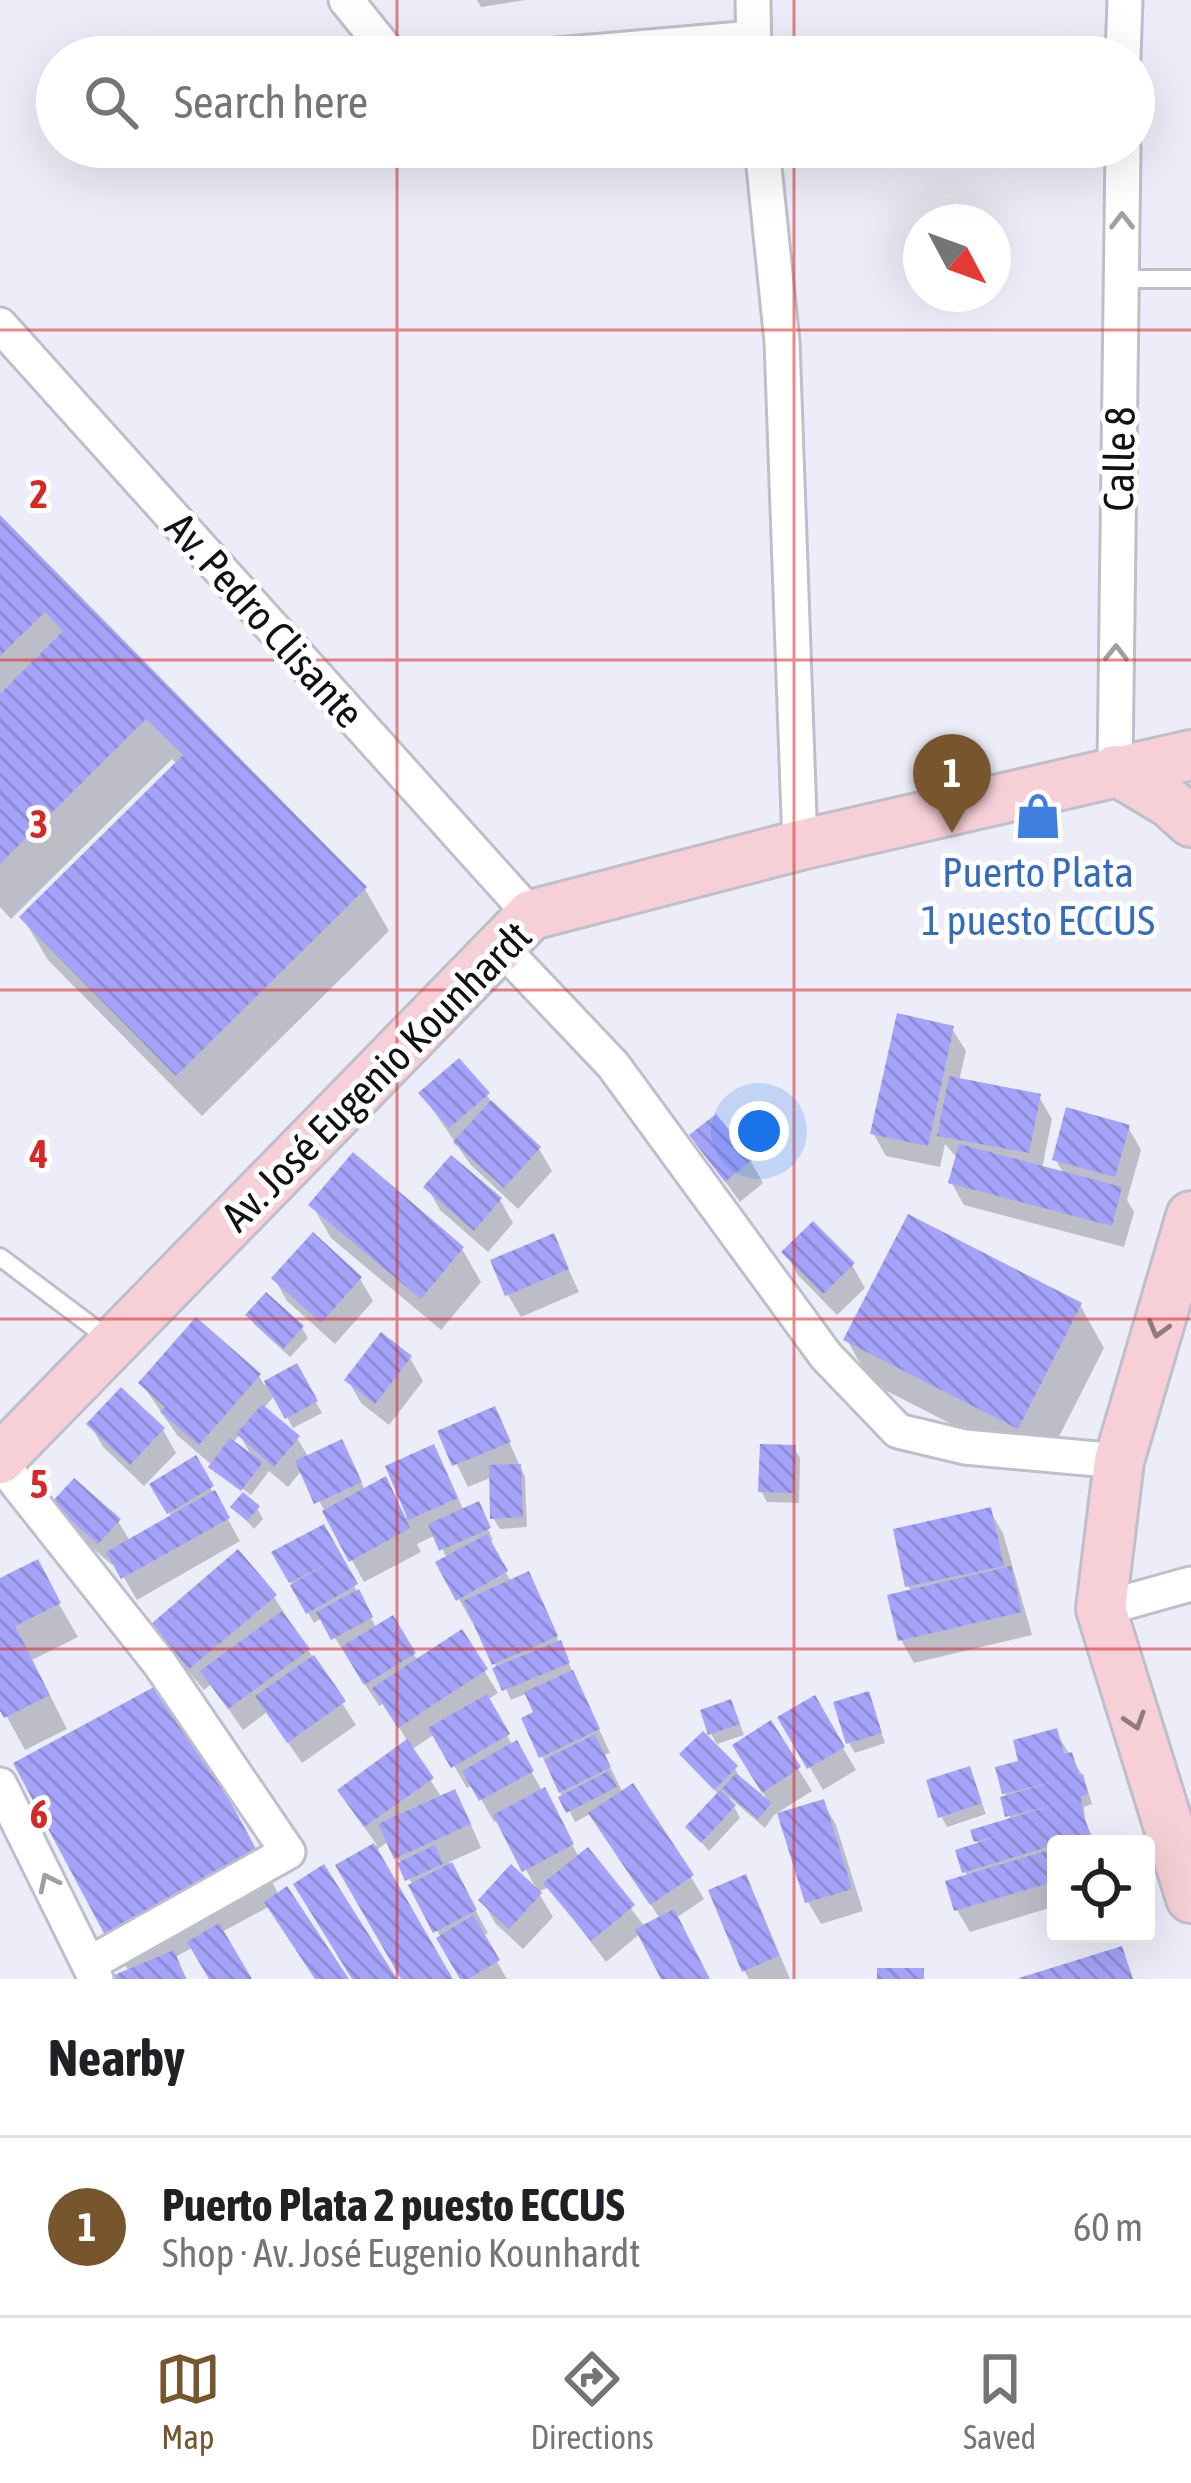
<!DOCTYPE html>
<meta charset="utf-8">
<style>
:root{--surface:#fff;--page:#f2f2f2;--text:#202124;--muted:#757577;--line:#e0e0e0;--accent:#77562d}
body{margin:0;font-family:"Asap Condensed",sans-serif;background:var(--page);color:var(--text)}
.controls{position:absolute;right:36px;bottom:36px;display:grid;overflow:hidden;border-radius:12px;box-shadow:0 12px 48px #0002}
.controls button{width:108px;height:108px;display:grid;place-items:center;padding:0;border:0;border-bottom:3px solid var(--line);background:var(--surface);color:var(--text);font:60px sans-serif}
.compass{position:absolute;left:903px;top:204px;width:108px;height:108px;border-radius:50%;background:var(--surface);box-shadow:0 12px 48px #0002;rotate:131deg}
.you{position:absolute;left:759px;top:1131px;width:42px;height:42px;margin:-30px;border:9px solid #fff;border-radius:50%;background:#1a73e8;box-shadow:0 0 0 18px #1a73e833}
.badge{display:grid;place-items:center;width:78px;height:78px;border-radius:50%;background:var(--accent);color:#fff;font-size:39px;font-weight:700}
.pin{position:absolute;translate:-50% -99px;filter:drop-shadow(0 3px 6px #0008)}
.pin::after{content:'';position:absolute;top:63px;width:42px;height:36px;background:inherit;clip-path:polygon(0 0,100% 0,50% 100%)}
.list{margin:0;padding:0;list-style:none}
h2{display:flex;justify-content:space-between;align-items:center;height:156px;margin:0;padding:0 48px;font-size:51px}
h2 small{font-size:39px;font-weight:400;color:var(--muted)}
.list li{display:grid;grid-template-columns:78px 1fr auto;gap:36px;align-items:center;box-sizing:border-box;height:180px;padding:0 48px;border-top:3px solid var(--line)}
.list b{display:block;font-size:45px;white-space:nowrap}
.list p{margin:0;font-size:39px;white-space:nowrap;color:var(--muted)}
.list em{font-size:39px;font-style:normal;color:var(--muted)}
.icon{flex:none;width:66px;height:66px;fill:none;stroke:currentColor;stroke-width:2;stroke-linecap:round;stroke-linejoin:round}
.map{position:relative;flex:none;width:1191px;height:1979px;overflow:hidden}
.search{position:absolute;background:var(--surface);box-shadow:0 12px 48px #0002;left:36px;right:36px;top:36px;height:132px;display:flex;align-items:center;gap:30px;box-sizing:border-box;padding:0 42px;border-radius:66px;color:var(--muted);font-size:45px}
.sheet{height:336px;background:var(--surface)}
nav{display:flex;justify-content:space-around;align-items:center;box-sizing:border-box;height:168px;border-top:3px solid var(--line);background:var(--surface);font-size:33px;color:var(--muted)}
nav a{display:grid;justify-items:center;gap:6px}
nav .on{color:var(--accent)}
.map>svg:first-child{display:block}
</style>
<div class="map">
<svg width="1191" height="1979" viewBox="0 0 1191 1979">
<defs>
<pattern id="building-back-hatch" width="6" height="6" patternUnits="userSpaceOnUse" patternTransform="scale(3)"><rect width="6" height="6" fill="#a5a3f9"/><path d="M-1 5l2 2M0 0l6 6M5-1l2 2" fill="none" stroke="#8d8bd5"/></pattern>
</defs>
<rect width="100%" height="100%" fill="#ededf9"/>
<path fill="#0003" fill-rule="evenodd" d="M477,0h49l-45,7z
M0,520l365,369 24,42 -187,185 -154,-156 -25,-42 154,-154 -5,-5 -161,160 -11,-12z
M952,1029l14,22 -7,30 80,16 13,22 -10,50 22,5 -9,-15 73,-32 13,23 -14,50 7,12 -10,35 -160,-42 -13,-23 7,-23 -13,-15 -5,23 -54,-11 -13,-23z
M422,1094l65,1 8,13 44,41 13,22 -34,38 -48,-45z
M692,1136l58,24 13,23 -23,19z
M427,1187l73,13 13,23 -25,29 -48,-42z
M312,1205l150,44 19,33 -40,48 -110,-92z
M553,1236l26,56 -58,25 -13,-22z
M785,1252l67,13 13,23 -28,27 -39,-40z
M274,1278l86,1 13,22 -38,43 -48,-43z
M1080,1305l24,43 -62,122 -171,-87 -24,-43z
M249,1315l53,13 6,10 -18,19 -35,-32z
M410,1358l13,23 -34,44 -28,-22 -13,-23z
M296,1367l26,46 -29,15 -18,-33 -12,14 34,29 12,20 45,7 11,26 20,-11 21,38 40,-47 18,40 16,1 13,28 -5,2 24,41 16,-8 82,178 -6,2 19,38 68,84 13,22 -28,19 32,61h-43l-24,-46 -35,29 -57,-75 -11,5 15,25 -30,32 -28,-26 -13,-23 55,-10 -38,-70 -5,2 -21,-37 -6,3 -32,-54 -24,16 31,48 25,17 14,33 -32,14 39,71 -6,3 25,43h-44l-74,-138 -14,10 75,128h-48l-63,-113 38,-21 -23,-32 54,-71 -24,-39 -5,3 -57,-88 -8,5 -39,-69 48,-26 54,101 15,-10 26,42 43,-28 37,60 -11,7 26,46 3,-2 63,113 8,-6 58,76 15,-8 -68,-106 -17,9 -33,-66 -5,-42 -9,-21 -17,7 -36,-80 -3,2 -33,-58 8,-5 -11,-24 -19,9 4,8 -57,30 -62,-112 -14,17 -19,-16 -18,24 -35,-26v6l-3,-9 -36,-31 -35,-51 117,-8 5,9zM239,1435l3,4 11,19 -20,-15z
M494,1409l31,68 2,50 -27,2 -7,-11 -1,-41 -24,10 -27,-55z
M90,1424l73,6 13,23 -32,33 -41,-39z
M794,1448l6,10 -1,45 -32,-1 -6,-11z
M195,1460l45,81 -103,59 -22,-38 -3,3 -44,-39 -13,-22 63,17 12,20 42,-23 -19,-33z
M234,1507l23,1 6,11 -9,10z
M990,1511l13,22 29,102 -118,28 -13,-23 -10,-43 21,-4 -4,-7z
M0,1582l52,10 26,45 -46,23 35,69 -42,21 -25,-46z
M274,1597l82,128 -54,38 -35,-51 -24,18 -32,-46 -7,6 -36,-43 -13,-23z
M868,1695l17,48 -30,10 -6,-10z
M814,1699l42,71 -33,20 -42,-72z
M736,1713l8,22 -27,9 -6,-10z
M770,1724l42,67 -38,24 -9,13 -36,-31 11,21 -31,33 -20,-23 30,-33 -36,-41 52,14 5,12 31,27 -35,-61z
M189,1727l90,168 66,84h-28l-47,-73 -48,26 27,47h-37l-20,-31 -17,9 12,22h-74l16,-7 -19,-35z
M1056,1732l28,46 8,26 -8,3 1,14 11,23h-40v62l-86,26 -13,-22 11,-33 -3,-5 15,-26 -3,-5 34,-20 -6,-29 17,-29z
M969,1769l17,45 -39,13 -6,-11z
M823,1802l13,23 27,86 -42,13 -13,-22z
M744,1878l13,22 33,79h-41l-5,-9z"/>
<path fill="url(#building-back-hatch)" d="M0,515l367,372 -191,189 -157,-159 164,-162 -37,-36 -146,145v-170l63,-63 -18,-19 -45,44z
M897,1013l57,13 -26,120 -58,-12z
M459,1058l31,35 -41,35 -31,-35z
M949,1076l92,18 -12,59 -92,-17z
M491,1100l50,47 -37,41 -51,-46z
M1066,1107l64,18 -15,52 -63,-17z
M716,1114l37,45 -28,23 -36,-47z
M959,1144l163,43 -10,39 -164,-43z
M353,1152l111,95 -43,52 -113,-94z
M451,1155l51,43 -28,33 -51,-44z
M908,1214l174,89 -64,126 -175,-89z
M813,1221l42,42 -32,31 -42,-42z
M313,1232l49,45 -41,46 -50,-45z
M554,1233l15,36 -64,27 -15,-36z
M266,1292l38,34 -21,23 -38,-34z
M196,1317l65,57 -62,71 -39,-33 5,-5 -27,-24z
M381,1332l31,24 -37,48 -31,-24z
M297,1363l21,38 -33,18 -21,-38z
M121,1387l44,41 -35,37 -44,-41z
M262,1404l38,32 -26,31 -38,-33z
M495,1406l16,36 -59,24 -15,-35z
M230,1438l33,24 -22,29 -33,-24z
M342,1439l20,43 -48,22 -19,-43z
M434,1444l24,54 -50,22 -23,-54z
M760,1444l36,1 -2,48 -36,-1z
M196,1455l18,31 -47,28 -18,-30z
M521,1464l2,53 -33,2 -1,-54z
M386,1476l24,52 -61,34 -27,-51z
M74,1478l47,41 -23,25 -47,-41z
M215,1490l15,28 -109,61 -15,-27z
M243,1492l17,14 -13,15 -17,-14z
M479,1501l12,27 -52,23 -11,-27z
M991,1507l13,59 -99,21 -12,-58z
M324,1524l34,60 -52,30 -16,-29 43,-24 -44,22 -18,-31z
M487,1534l21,37 -52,30 -21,-39z
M238,1549l39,46 -88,74 -38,-45z
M38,1559l23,44 -46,23 35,69 -46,23 -4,-7v-133z
M1011,1566l11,46 -124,29 -11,-46z
M529,1571l29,65 -66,29 -29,-64z
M359,1589l14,28 -42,23 -15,-28z
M282,1611l28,38 -82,60 -28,-38z
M393,1615l23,38 -52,32 -23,-38z
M462,1629l26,40 -90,59 -26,-40z
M561,1640l9,23 -68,28 -10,-23z
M314,1655l32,46 -59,42 -32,-47z
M573,1670l27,59 -61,29 -18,-40 12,-6 -9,-20z
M165,1681l95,175 -153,83 -94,-176z
M869,1691l13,42 -36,11 -13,-42z
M487,1694l23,40 -59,34 -23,-40z
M815,1695l30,52 -38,22 -30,-52z
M731,1699l9,25 -32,11 -8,-25z
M771,1720l30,47 -39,26 -30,-48z
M1057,1728l7,26 8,-2 7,23 4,-1 5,20 -7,2 1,14 8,24 -128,39 -7,-23 47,-15 -28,7 -4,-12 87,-26 -52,13 -5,-20 56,-16 -54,13 -7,-27 23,-6 -5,-21z
M703,1731l35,35 -24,24 -35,-36z
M595,1734l16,33 -52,26 -15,-33z
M407,1739l27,39 -70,49 -27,-37z
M517,1740l17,31 -55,30 -17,-30z
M970,1766l12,37 -44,15 -12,-38z
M608,1771l9,16 -51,26 -8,-16z
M736,1773l36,30 -14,16 -36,-30z
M633,1783l61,92 -44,30 -62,-92z
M545,1787l29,57 -52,28 -29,-57z
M455,1789l16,35 -77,35 -16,-35z
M720,1790l16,15 -35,38 -16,-16z
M824,1799l28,90 -47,14 -28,-90z
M374,1843l79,136h-52l-66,-114z
M435,1845l8,19 -38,17 -8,-18z
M588,1847l47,58 -44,36 -48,-58z
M1056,1848v33l-102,30 -9,-30z
M452,1862l25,48 -44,23 -25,-48z
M324,1864l73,115h-45l-59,-95z
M511,1864l31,29 -33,36 -31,-29z
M746,1874l33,82 -37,16 -34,-82z
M287,1886l62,93h-34l-51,-77z
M674,1909l36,70h-49l-26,-50z
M473,1915l27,45 -32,19h-8l-24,-41z
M219,1923l33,56h-43l-22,-37z
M1122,1946l11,33h-113l-1,-1z
M174,1950l12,29h-81z
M877,1968h47v11h-47z"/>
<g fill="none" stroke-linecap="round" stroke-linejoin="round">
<defs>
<path id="lane" d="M1122,279h69
M0,1257l109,82"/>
<path id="street" d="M346,0l46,57
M753,0l1,57
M533,57l220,-19
M1123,57l2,-57
M762,147l20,195 18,503
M0,325l531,590
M1115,770l8,-623
M500,946l113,119 213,291 72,75 67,16 154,14
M0,1462l160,202 128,188 -199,112
M1101,1609l90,-25
M0,1785l96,194"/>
<path id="secondary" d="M1115,770l55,33 21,19
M1191,1216l-72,245 -18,148 90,289
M0,1459l531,-544 269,-70 391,-90"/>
</defs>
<use href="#lane" stroke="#bebfca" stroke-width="22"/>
<use href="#street" stroke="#bebfca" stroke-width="39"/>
<use href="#secondary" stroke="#bebfca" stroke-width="54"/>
<use href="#lane" stroke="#fff" stroke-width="16"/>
<use href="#street" stroke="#fff" stroke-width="33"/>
<use href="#secondary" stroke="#f6cfd7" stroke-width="48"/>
</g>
<defs><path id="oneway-chevron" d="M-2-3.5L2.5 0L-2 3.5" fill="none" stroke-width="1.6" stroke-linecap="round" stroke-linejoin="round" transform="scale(3)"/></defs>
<g stroke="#a0a0a1">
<use href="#oneway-chevron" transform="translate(1122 221) rotate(-90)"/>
<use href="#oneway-chevron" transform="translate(1116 653) rotate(-89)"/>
<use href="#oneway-chevron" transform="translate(48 1882) rotate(-116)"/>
</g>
<g stroke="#8f7a80">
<use href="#oneway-chevron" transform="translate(1158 1329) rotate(106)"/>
<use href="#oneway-chevron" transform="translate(1135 1721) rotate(72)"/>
</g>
<path fill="none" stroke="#d62828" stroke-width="3" stroke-opacity="0.55" d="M397,0v57M794,0v57M397,147v1832M794,147v1832M0,330h1191M0,660h1191M0,990h1191M0,1319h1191M0,1649h1191"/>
<defs>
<symbol id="shop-bare" viewBox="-9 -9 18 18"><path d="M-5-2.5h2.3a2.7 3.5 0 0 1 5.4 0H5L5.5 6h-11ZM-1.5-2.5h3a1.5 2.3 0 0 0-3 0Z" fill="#3f7fe0" stroke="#fff" stroke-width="2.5" paint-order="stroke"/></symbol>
</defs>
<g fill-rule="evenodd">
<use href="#shop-bare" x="1005" y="783" width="66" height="66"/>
</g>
<g text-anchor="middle" stroke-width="10" stroke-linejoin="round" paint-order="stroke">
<g font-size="42" fill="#111115" stroke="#fff">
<text transform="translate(1119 459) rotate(-89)" y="15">Calle 8</text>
<text transform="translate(265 620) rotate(48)" y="15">Av. Pedro Clisante</text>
<text transform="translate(376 1076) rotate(-45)" y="15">Av. José Eugenio Kounhardt</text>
</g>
<g font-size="42" fill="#366cbe" stroke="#fff">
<text x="1038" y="887">Puerto Plata<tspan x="1038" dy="48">1 puesto ECCUS</tspan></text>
</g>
</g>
<g font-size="39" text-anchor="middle" font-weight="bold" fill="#d62828" stroke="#fff" stroke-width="10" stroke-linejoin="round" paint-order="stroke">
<text x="39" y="508">2</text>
<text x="39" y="838">3</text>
<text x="39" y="1168">4</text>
<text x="39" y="1498">5</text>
<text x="39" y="1828">6</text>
</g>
</svg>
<div class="controls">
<button><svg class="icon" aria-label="locate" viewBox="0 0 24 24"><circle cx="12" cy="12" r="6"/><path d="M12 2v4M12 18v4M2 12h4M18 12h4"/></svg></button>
</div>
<svg class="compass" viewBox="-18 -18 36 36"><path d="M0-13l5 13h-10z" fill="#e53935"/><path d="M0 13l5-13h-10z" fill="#757577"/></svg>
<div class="you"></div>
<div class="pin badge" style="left:952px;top:833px">1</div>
<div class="search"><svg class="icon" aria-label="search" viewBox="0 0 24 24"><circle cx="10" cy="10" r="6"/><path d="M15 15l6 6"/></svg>Search here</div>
</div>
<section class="sheet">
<h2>Nearby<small></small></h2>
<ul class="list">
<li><span class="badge">1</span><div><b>Puerto Plata 2 puesto ECCUS</b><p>Shop · Av. José Eugenio Kounhardt</p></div><em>60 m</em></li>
</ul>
</section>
<nav>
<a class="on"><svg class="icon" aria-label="map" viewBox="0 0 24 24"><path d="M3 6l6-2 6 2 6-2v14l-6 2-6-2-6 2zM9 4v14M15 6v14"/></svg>Map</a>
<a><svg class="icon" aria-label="directions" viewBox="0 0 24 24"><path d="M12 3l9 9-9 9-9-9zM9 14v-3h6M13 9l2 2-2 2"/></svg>Directions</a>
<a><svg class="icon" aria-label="saved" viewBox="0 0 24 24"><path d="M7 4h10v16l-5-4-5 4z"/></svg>Saved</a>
</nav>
